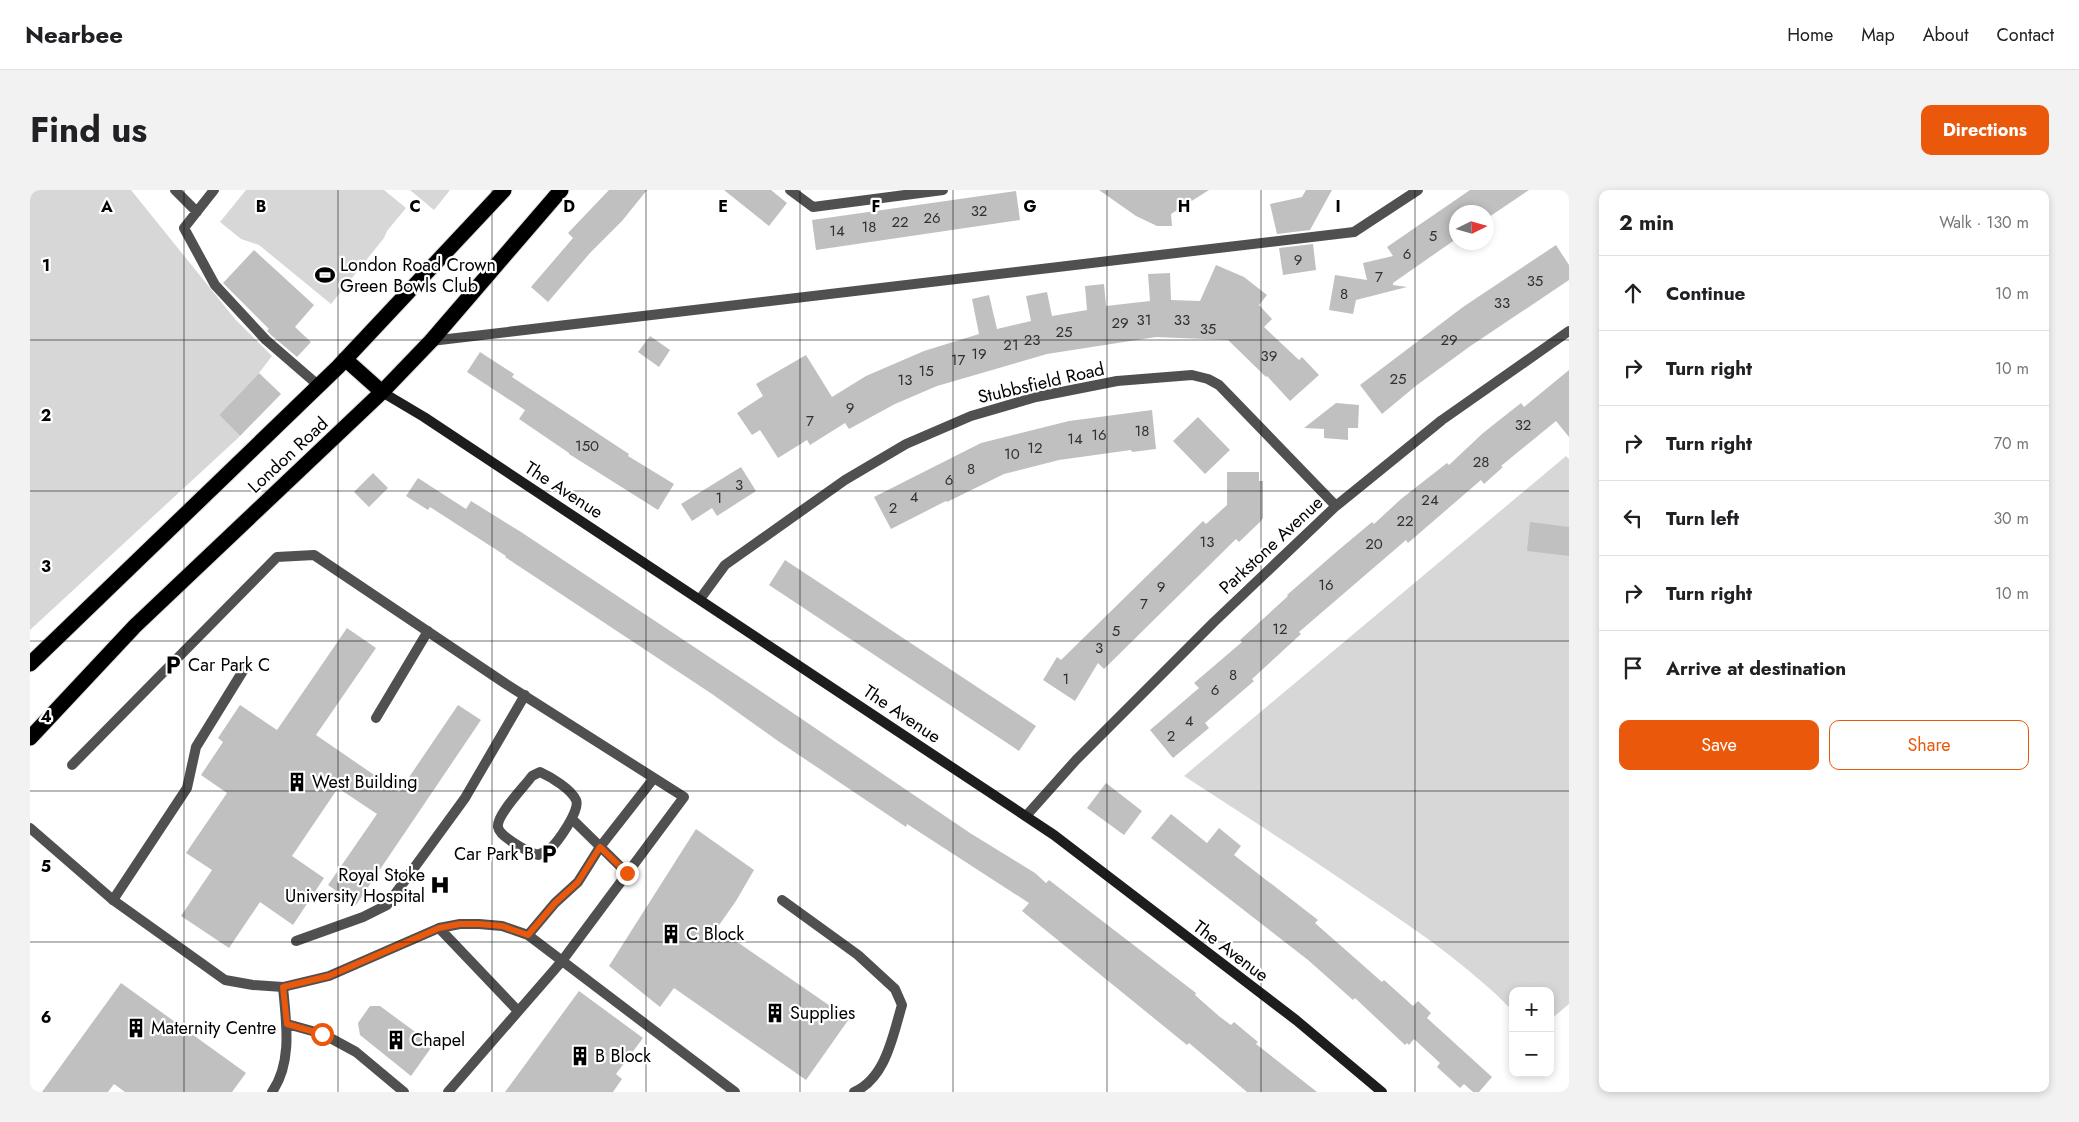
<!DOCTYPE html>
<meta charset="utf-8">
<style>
:root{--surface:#fff;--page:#f2f2f2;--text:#202124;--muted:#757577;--line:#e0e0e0;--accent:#ea580c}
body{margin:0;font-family:Jost,sans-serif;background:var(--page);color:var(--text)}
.controls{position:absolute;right:15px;bottom:15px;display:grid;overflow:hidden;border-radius:10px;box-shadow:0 2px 8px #0003}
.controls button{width:45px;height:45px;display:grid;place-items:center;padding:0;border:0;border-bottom:1px solid var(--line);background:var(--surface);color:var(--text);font:25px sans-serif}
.compass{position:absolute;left:1419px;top:15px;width:45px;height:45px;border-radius:50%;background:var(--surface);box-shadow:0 2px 8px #0003;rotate:85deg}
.stop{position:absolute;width:15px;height:15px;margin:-11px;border:4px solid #ea580c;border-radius:50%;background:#fff}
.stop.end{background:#ea580c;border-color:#fff;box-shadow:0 1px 5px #0008}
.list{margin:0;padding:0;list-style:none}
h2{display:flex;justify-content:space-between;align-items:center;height:65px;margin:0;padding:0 20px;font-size:21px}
h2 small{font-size:16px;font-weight:400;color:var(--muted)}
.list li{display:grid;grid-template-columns:32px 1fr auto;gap:15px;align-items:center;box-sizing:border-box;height:75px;padding:0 20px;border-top:1px solid var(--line)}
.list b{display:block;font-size:19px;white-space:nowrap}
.list em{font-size:16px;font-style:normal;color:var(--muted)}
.actions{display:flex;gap:10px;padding:15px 20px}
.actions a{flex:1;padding:11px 0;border:1px solid var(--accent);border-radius:10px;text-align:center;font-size:18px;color:var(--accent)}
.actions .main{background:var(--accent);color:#fff}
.icon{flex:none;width:28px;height:28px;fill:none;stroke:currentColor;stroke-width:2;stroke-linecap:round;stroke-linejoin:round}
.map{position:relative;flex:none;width:1539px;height:902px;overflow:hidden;border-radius:10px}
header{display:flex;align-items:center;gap:30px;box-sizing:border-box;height:70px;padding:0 25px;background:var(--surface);border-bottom:1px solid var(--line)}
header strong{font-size:24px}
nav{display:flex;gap:28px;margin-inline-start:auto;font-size:18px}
.intro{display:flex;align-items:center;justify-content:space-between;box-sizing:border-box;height:120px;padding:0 30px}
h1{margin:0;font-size:35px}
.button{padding:12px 22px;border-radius:10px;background:var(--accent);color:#fff;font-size:18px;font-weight:700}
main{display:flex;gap:30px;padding:0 30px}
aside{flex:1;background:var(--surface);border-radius:10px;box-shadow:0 2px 8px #0003}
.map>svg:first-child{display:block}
</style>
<header>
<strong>Nearbee</strong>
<nav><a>Home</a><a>Map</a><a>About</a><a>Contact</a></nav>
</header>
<div class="intro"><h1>Find us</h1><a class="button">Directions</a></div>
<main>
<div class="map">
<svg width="1539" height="902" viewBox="0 0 1539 902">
<rect width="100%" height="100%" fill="#fff"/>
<path fill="#d7d7d7" d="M0,0h101l104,129 37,37 -13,17 -40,42 21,21 -2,2 -208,192z
M216,0h138l22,18 -19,23 -3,7 -53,66 -72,-59 -18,-6 -21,-17z
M380,0h40l-16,20z
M1536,266l3,3v545l-19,16v-29h-37v20c-44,-45 -94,-79 -146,-114 -60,-42 -122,-81 -183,-121z"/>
<path fill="#c0c0c0" d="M579,0h38l-25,31 -32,32 -42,49 -17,-15 42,-49 -5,-5z
M694,0h47l16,13 -18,23z
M1069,0h110l-38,24 1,12h-15l-21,-10z
M1276,0h26l-22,40 -33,4 -7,-30 32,-7z
M1440,0h59l-43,29v-7h-30v27l-63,44v2l14,2 -51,13 -3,14 -24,-4 6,-35 32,5 -4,-17 30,-7 -6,-9z
M986,1l4,29 -204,30 -4,-30z
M1283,54l3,26 -33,5 -4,-27z
M1526,55l13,20v15l-100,67 -52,38 -35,29 -22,-29 103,-78z
M224,60l60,55 -19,22 16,15 -14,15 -26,-22 -4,-4 2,-2 -46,-46z
M1186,75l28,12 23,18 -8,10 13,14 -8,8 35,33 3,-3 17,18 -29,26 -23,-25 -1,1 -38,-37 -72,-3 -109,17 -110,32 -42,18 -46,25 -4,-6 -35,22 -3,-5 -29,18 -18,-28 -8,5 -15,-22 26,-17 -7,-12 50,-29 26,42 34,-21 58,-25 55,-17 -7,-35 17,-4 8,34 34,-8 -5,-25 21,-4 5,24 35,-6 -2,-24 19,-2 2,22 44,-5 -2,-27 22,-1 1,27 29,1z
M620,146l20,14 -11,17 -21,-15z
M450,162l34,22 -2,3 117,77 -1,2 46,28 -16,26 -89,-56v-1l-50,-34 6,-9 -58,-38z
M1539,180v67l-13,-16 -55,45 2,1 -19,17 -3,-4 -73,63 -2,-3 -107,92 2,2 -49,45 2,2 -49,42 4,5 -36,30 -23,-28 49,-42 -5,-5 48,-41 -2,-2 48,-44 -1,-1 48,-42 37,-31 2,2 27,-25 46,-36 2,2 34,-32 38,-30 3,4z
M229,183l22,21 -41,42 -21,-21z
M1306,213l23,2 -1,23h-10v12l-24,-2v-9l-20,-1z
M1122,220l4,39 -24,3 -1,-2 -72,10 -55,14 -57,28 -1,-1 -55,28 -17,-32 107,-54 88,-22z
M1168,227l32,33 -25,24 -32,-33z
M711,277l15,24 -39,25 -5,-8 -20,13 -11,-17z
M1197,282h32v9h4v37l-2,3 -22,21 -3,-3 -132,130 -6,-6 -23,38 -32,-21 14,-23 4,3 142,-139 3,3 21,-19z
M343,283l15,15 -19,19 -15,-15z
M388,288l48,31 5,-8 50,31 235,156 214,145 65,40 11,10 3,-3 147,113 -1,2 25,22 11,8 3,-3 24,20 -2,2 61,48h-70l-58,-49 -2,2 -165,-134 7,-8 -122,-79 -1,3 -128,-86 -66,-47 -207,-137 1,-1 -76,-49 -2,3 -22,-14z
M1500,332l39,5v29l-42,-5z
M755,370l251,166 -17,25 -250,-166z
M317,438l29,20 -60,87 83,57 59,-87 23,15 -125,185 -28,-20 49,-71 -39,-26 -46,68 32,22 -31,47 -33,-23 -31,46 -48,-32 31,-46 -26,-17 41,-60 -26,-18 22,-33 -5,-4 22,-33 37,25z
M1076,593l36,28 -18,24 -37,-27z
M1141,624l36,29 12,-15 22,18 -7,9 84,65 -3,3 67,59 2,-2 29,26 5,-5 13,12 -4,5 65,59 -13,15h-6l-9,-8 -4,4 -23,-21 3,-4 -26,-24 -5,6 -2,-2 -2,2 -50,-47 -2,2 -45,-40 -157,-122z
M666,639l58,41 -18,31 -19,27 132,91 -43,61 -132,-92 -14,19 -51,-41z
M91,793l125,90 -14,19h-107l-11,-8 -6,8h-66z
M549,801l64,47 -27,36 6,5 -9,13h-108z
M340,816h10l53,39 -22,31 -51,-41 -2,-12z"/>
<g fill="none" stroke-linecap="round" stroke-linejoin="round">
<defs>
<path id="highway" d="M315,169l37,33
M0,474l308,-297 166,-177
M0,548l105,-112 247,-234 49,-51 130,-151"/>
</defs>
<use href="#highway" stroke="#dbdbdb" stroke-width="17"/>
<path stroke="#505050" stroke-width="10" d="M145,0l22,22
M184,0l-30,38 31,57 51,55 52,45
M401,151l923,-109
M346,528l52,-87
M42,575l205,-208 37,-2 192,129 178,113 -122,164 -114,131
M510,582c11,5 31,17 36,28 5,10 -19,43 -27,50 -3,2 -8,3 -11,5 -11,-3 -18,-8 -27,-14 -5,-4 -12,-8 -13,-14 -2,-12 27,-41 34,-51z
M542,629l55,54
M83,710l74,-112 9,-41 50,-81
M752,710l76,55 37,34 7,16c-9,30 -16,73 -48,87
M409,738l79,83
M498,745l27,-32 23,-21 22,-35 54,-69
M266,751l67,-24 24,-12 78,-107 60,-103
M257,834l36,10 33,18 48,40
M242,902c21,-30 14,-71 11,-105l46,-11 110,-48 21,-4h19l23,2 26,9 207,157"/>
<path stroke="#505050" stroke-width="10" d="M760,0l23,17 130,-17
M1324,42l64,-42
M670,409l25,-34 120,-85 61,-36 65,-28 65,-19 81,-16 75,-6 16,4 11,6 117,121
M996,626l50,-56 138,-138 122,-116 106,-86 127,-89
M0,638l83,72 112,80 28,5 30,2"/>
<path stroke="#1d1d1d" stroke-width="10" d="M352,202l42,25 630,418 242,185 86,72"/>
<use href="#highway" stroke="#000" stroke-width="15"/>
</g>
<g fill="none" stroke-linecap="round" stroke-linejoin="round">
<path stroke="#ea580c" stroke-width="6" d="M292,844l-35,-10 -4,-37 46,-11 110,-48 21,-4h19l23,2 26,9 27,-32 23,-21 22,-35 27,26"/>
</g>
<path fill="none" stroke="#000" stroke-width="1" stroke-opacity="0.55" d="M154,0v902M308,0v902M462,0v902M616,0v902M770,0v902M923,0v902M1077,0v902M1231,0v902M1385,0v902M0,150h1539M0,301h1539M0,451h1539M0,601h1539M0,752h1539"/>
<defs>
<symbol id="stadium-bare" viewBox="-9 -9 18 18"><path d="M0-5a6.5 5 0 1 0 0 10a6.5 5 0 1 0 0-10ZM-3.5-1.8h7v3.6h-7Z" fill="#000" stroke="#fff" stroke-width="2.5" paint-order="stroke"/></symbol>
<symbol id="parking-bare" viewBox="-9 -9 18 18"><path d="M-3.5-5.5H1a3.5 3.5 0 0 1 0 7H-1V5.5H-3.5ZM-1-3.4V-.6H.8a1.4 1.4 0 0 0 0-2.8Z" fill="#000" stroke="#fff" stroke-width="2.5" paint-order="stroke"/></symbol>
<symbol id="building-bare" viewBox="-9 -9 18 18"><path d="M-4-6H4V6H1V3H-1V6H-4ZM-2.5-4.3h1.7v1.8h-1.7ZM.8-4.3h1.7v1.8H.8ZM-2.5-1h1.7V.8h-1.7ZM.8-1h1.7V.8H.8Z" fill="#000" stroke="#fff" stroke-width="2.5" paint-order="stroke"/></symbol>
<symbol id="hospital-bare" viewBox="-9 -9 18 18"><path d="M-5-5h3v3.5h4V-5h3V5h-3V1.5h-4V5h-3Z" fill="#000" stroke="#fff" stroke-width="2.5" paint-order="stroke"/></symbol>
</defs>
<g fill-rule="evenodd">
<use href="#stadium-bare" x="281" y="71" width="28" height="28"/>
<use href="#parking-bare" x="129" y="461" width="28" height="28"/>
<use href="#building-bare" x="253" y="578" width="28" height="28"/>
<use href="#parking-bare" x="505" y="650" width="28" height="28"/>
<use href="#hospital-bare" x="396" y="681" width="28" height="28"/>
<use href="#building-bare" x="627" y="730" width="28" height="28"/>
<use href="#building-bare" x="731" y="809" width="28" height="28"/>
<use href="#building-bare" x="92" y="824" width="28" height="28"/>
<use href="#building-bare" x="352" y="836" width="28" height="28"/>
<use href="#building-bare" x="536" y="852" width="28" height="28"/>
</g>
<g text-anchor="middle" stroke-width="4.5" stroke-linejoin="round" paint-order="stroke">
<g font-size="15" fill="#303030">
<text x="949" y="26">32</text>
<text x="902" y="33">26</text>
<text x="870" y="37">22</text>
<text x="839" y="42">18</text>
<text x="807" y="46">14</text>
<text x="1403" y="51">5</text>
<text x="1377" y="69">6</text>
<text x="1268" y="75">9</text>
<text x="1349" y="92">7</text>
<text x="1505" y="96">35</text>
<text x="1314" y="109">8</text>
<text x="1472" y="118">33</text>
<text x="1114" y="135">31</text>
<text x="1152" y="135">33</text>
<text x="1090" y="138">29</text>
<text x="1178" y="144">35</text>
<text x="1034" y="147">25</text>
<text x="1002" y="155">23</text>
<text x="1419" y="155">29</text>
<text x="981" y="160">21</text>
<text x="949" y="169">19</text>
<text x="1239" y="171">39</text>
<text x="928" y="175">17</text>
<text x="896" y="186">15</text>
<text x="1368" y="194">25</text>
<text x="875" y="195">13</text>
<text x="820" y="223">9</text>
<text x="780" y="236">7</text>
<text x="1493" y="240">32</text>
<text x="1112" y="246">18</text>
<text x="1069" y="250">16</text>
<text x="1045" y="254">14</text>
<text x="557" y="261">150</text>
<text x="1005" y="263">12</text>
<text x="982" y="269">10</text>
<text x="1451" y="277">28</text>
<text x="941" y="284">8</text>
<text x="919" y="295">6</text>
<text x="709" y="300">3</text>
<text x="884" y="312">4</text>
<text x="689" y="313">1</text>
<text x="1400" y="315">24</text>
<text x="863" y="323">2</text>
<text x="1375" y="336">22</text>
<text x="1177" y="357">13</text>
<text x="1344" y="359">20</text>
<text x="1296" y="400">16</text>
<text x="1131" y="402">9</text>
<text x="1114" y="419">7</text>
<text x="1250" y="444">12</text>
<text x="1086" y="446">5</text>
<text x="1069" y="463">3</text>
<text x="1203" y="490">8</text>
<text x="1036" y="494">1</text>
<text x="1185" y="505">6</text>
<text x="1159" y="536">4</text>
<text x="1141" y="551">2</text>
</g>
<g font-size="18" fill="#000" stroke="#fff" text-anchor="start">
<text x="310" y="81">London Road Crown<tspan x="310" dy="21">Green Bowls Club</tspan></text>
<text x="158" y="481">Car Park C</text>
<text x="282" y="598">West Building</text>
<text x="504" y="670" text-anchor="end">Car Park B</text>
<text x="395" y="691" text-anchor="end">Royal Stoke<tspan x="395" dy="21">University Hospital</tspan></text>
<text x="656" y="750">C Block</text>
<text x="760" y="829">Supplies</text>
<text x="121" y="844">Maternity Centre</text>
<text x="381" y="856">Chapel</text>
<text x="565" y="872">B Block</text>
</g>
<g font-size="18" fill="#000" stroke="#fff">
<text transform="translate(1011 193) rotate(-13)" y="6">Stubbsfield Road</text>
<text transform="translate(258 265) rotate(-43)" y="6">London Road</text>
<text transform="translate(534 300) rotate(33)" y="6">The Avenue</text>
<text transform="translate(1241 355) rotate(-43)" y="6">Parkstone Avenue</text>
<text transform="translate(872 524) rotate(34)" y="6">The Avenue</text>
<text transform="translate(1201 761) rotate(37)" y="6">The Avenue</text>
</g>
</g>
<g font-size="16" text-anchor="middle" font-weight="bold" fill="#000" stroke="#fff" stroke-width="4.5" stroke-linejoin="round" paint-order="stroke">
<text x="77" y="22">A</text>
<text x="231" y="22">B</text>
<text x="385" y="22">C</text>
<text x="539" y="22">D</text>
<text x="693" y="22">E</text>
<text x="846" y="22">F</text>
<text x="1000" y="22">G</text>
<text x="1154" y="22">H</text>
<text x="1308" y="22">I</text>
<text x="16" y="81">1</text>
<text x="16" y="231">2</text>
<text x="16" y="382">3</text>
<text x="16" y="532">4</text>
<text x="16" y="682">5</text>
<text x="16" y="833">6</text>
</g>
</svg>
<div class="controls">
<button>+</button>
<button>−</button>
</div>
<svg class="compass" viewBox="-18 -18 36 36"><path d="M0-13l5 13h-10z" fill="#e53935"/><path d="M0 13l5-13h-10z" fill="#757577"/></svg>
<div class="stop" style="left:292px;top:844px"></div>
<div class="stop end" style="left:597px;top:683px"></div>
</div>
<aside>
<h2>2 min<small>Walk · 130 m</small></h2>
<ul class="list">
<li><svg class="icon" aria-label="ahead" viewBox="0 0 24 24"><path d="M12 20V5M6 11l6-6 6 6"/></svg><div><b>Continue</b></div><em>10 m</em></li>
<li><svg class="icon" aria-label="right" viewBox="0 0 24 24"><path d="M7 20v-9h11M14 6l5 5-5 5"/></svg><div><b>Turn right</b></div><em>10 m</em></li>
<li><svg class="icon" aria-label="right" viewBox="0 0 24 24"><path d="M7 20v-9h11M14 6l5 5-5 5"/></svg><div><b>Turn right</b></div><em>70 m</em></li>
<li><svg class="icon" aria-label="left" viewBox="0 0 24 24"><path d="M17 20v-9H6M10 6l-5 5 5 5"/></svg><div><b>Turn left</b></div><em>30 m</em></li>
<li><svg class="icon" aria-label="right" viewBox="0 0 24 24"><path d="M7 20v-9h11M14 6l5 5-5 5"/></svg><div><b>Turn right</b></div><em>10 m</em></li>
<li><svg class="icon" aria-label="arrive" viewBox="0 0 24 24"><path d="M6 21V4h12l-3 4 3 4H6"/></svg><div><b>Arrive at destination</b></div></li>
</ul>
<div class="actions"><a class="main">Save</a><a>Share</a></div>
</aside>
</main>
